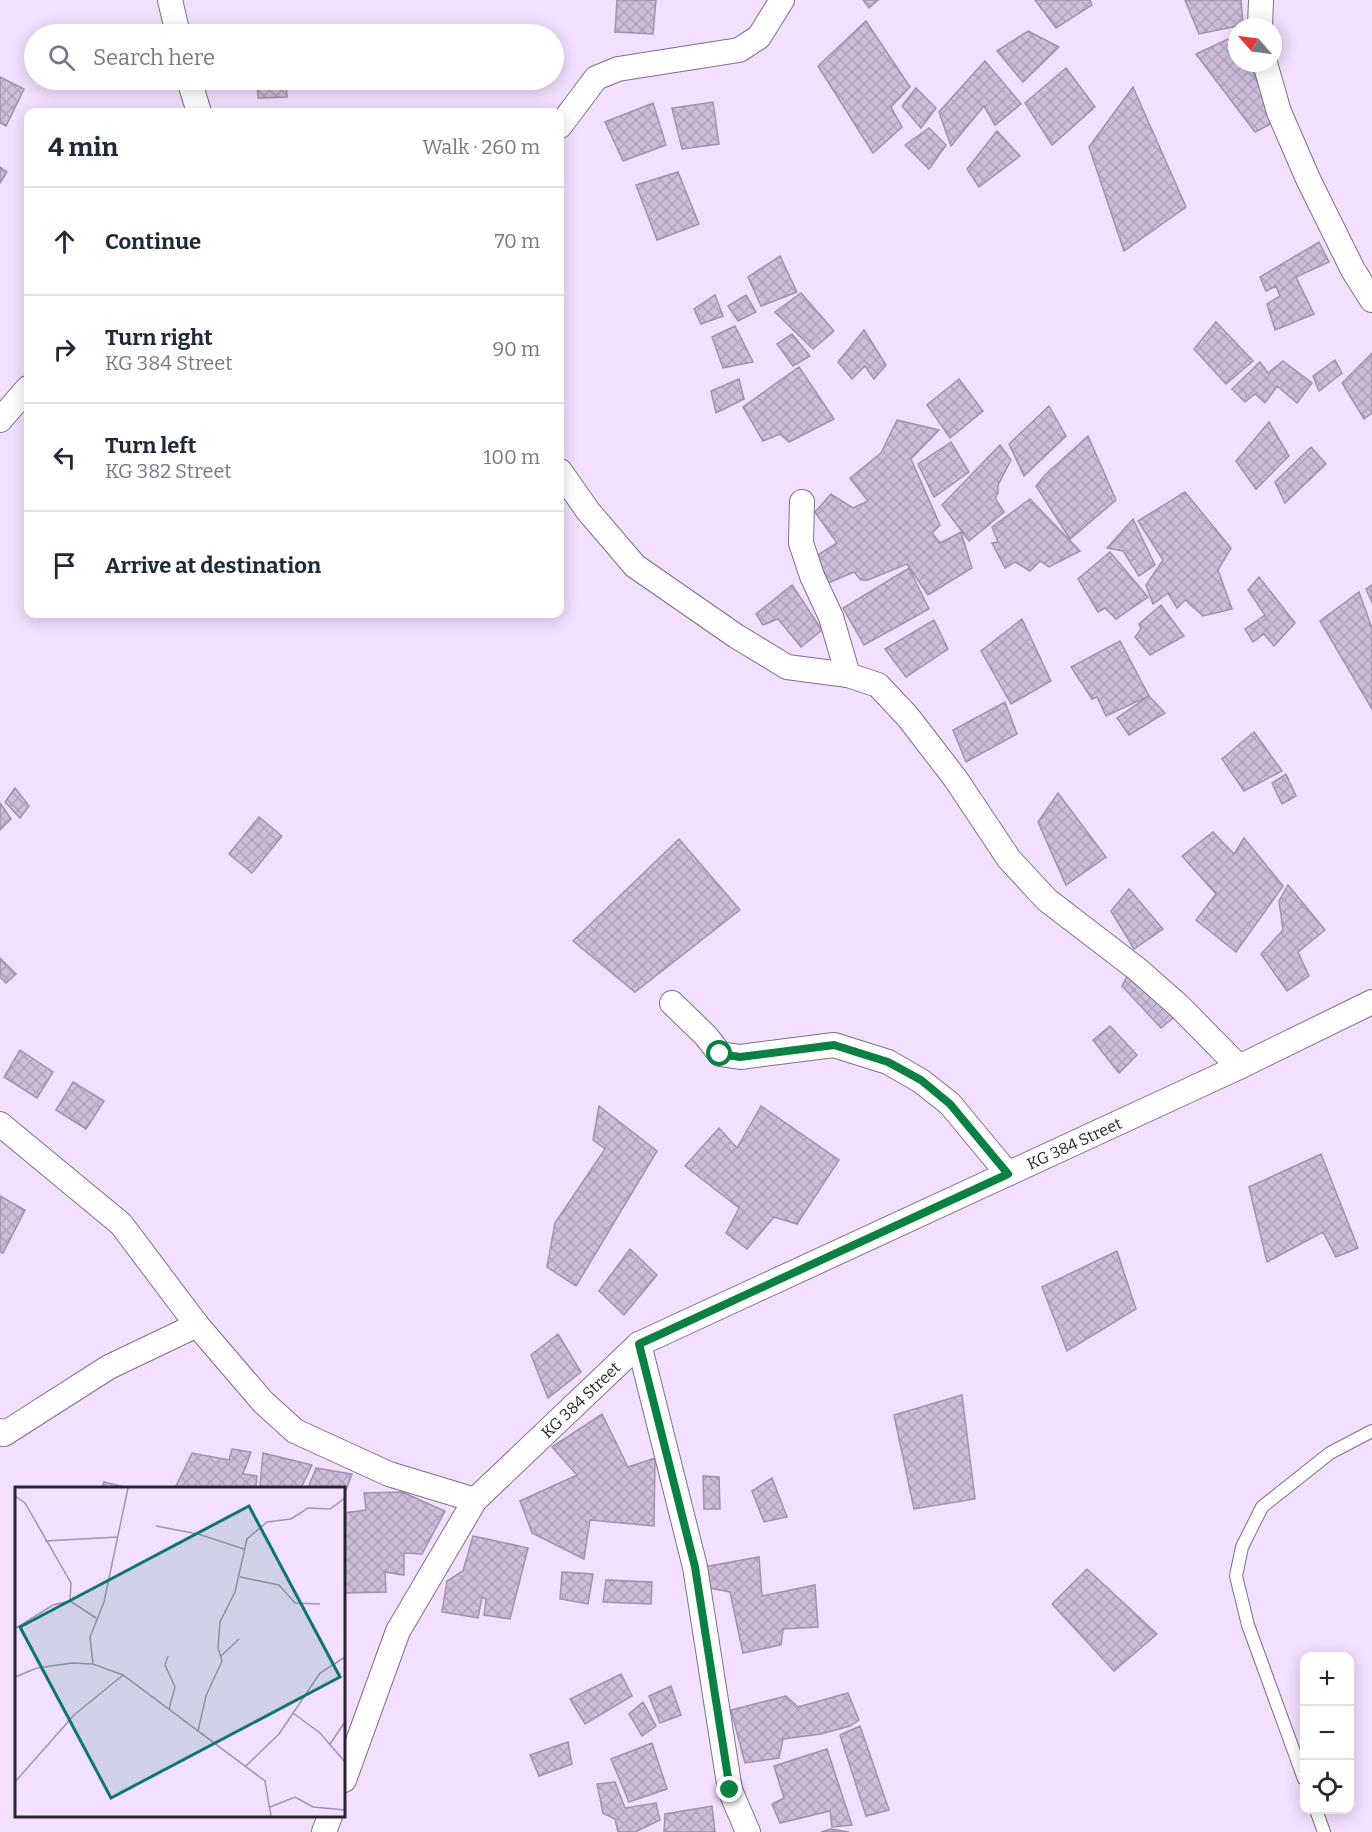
<!DOCTYPE html>
<meta charset="utf-8">
<style>
:root{--surface:#fff;--page:#f6f6f7;--text:#1f2937;--muted:#747a83;--line:#e0e1e3}
body{margin:0;font-family:Bitter,serif;background:var(--page);color:var(--text)}
.controls{position:absolute;right:18px;bottom:18px;display:grid;overflow:hidden;border-radius:12px;box-shadow:0 3px 15px #0003}
.controls button{width:54px;height:54px;display:grid;place-items:center;padding:0;border:0;border-bottom:2px solid var(--line);background:var(--surface);color:var(--text);font:30px sans-serif}
.compass{position:absolute;left:1228px;top:18px;width:54px;height:54px;border-radius:50%;background:var(--surface);box-shadow:0 3px 15px #0003;rotate:298deg}
.stop{position:absolute;width:18px;height:18px;margin:-14px;border:4px solid #0b8043;border-radius:50%;background:#fff}
.stop.end{background:#0b8043;border-color:#fff;box-shadow:0 2px 6px #0008}
.list{margin:0;padding:0;list-style:none}
h2{display:flex;justify-content:space-between;align-items:center;height:78px;margin:0;padding:0 24px;font-size:26px}
h2 small{font-size:20px;font-weight:400;color:var(--muted)}
.list li{display:grid;grid-template-columns:39px 1fr auto;gap:18px;align-items:center;box-sizing:border-box;height:108px;padding:0 24px;border-top:2px solid var(--line)}
.list b{display:block;font-size:22px;white-space:nowrap}
.list p{margin:0;font-size:20px;white-space:nowrap;color:var(--muted)}
.list em{font-size:20px;font-style:normal;color:var(--muted)}
.icon{flex:none;width:33px;height:33px;fill:none;stroke:currentColor;stroke-width:2;stroke-linecap:round;stroke-linejoin:round}
.map{position:relative;flex:none;width:1372px;height:1832px;overflow:hidden}
.search{position:absolute;background:var(--surface);box-shadow:0 3px 15px #0003;left:24px;top:24px;width:540px;height:66px;display:flex;align-items:center;gap:15px;box-sizing:border-box;padding:0 21px;border-radius:33px;color:var(--muted);font-size:22px}
.panel{position:absolute;background:var(--surface);box-shadow:0 3px 15px #0003;left:24px;top:108px;width:540px;height:510px;border-radius:12px}
.map>svg:first-child{display:block}
</style>
<div class="map">
<svg width="1372" height="1832" viewBox="0 0 1372 1832">
<defs>
<pattern id="building-cross-hatch" width="8" height="8" patternUnits="userSpaceOnUse" patternTransform="scale(1.5)"><rect width="8" height="8" fill="#cebcda"/><path d="M0 0l8 8M0 8l8-8" fill="none" stroke="#b1a1bb"/></pattern>
</defs>
<rect width="100%" height="100%" fill="#f2e0fe"/>
<path fill="url(#building-cross-hatch)" stroke="#a291ad" stroke-width="1.5" d="M617,0h39l-3,34 -38,-2z
M863,0h15l-9,8z
M1035,0h55l2,5 -36,23z
M1185,0h56l2,25 -44,9z
M866,21l44,66 -19,20 11,20 -29,26 -55,-87z
M1028,31l31,16 -36,35 -26,-31z
M1237,35v28h13l23,60 -18,9 -59,-78z
M985,61l36,43 -26,21 -11,-19 -33,40 -12,-34z
M1066,68l29,39 -43,38 -27,-42z
M0,77l24,12 -18,37 -6,-3z
M257,80h29l1,17 -29,1z
M1133,87l53,120 -62,44 -35,-104z
M916,88l20,20 -15,20 -19,-22z
M713,102l6,42 -37,5 -10,-41z
M653,103l13,42 -43,16 -18,-39z
M929,128l17,17 -17,24 -24,-24z
M997,131l23,25 -41,31 -12,-18z
M0,167l7,5 -7,11z
M678,172l21,52 -42,16 -21,-55z
M1319,242l10,20 -33,15 18,37 -39,16 -8,-26 13,-8 -4,-10 -10,5 -6,-14z
M780,256l17,36 -36,14 -13,-29z
M801,293l33,38 -21,18 -38,-37z
M715,295l8,21 -22,8 -7,-15z
M746,295l10,17 -18,9 -10,-15z
M1216,322l37,39 -27,23 -32,-35z
M735,326l18,36 -30,6 -11,-31z
M864,330l22,35 -12,14 -9,-13 -13,13 -14,-17z
M792,334l18,22 -17,10 -16,-22z
M1372,353v60l-8,6 -22,-36z
M1335,360l7,13 -23,18 -6,-15z
M1283,361l29,22 -15,20 -20,-17 -12,17 -10,-9 -10,8 -13,-13 28,-27 8,11z
M799,367l35,52 -45,23 -9,-8 -17,7 -20,-34z
M739,379l5,20 -28,14 -5,-22z
M959,379l24,32 -33,27 -23,-33z
M1049,406l17,30 -42,40 -15,-32z
M897,420l42,10 -28,29 29,66 -8,8 8,10 21,-11 11,36 -44,27 -21,-31 -39,16h-7l-7,-8 -28,12 -13,-26 24,-15 -22,-31 16,-18 22,14 15,-7 -18,-23 31,-25z
M1269,422l20,34 -33,33 -20,-28z
M1088,436l28,64 -46,39 -34,-53 9,-11z
M951,442l18,30 -35,25 -16,-33z
M1000,445l11,15 -13,25v8l-3,5 9,14 -35,29 -27,-36z
M1311,447l15,17 -41,39 -10,-21z
M1185,492l46,56 -13,22 14,39 -29,7 -18,-16 -8,8 -9,-15 -15,11 -7,-19 17,-25 -25,-39z
M1030,499l50,52 -31,16 -9,-6 -10,10 -15,-9 -10,6 -13,-25 6,-1 -6,-15z
M1133,519l22,46 -16,11 -16,-25 -16,-3z
M1110,552l38,45 -32,22 -11,-11 -7,4 -20,-33z
M909,568l20,41 -65,36 -21,-37z
M1259,577l36,46 -21,23 -10,-12 -11,8 -8,-13 20,-14 -17,-25z
M792,585l30,45 -21,17 -23,-28 -15,6 -7,-11z
M1372,585v18l-6,-14z
M1359,592l13,36v81l-52,-88z
M1161,605l23,31 -34,19 -15,-18 6,-8 -2,-5z
M1022,619l29,62 -40,23 -30,-53z
M934,620l14,29 -42,28 -21,-28z
M1120,641l29,55 -43,20 -9,-19 -5,2 -21,-32z
M1149,696l16,17 -36,22 -12,-17z
M1005,702l12,32 -51,28 -13,-32z
M1254,732l28,39 -38,20 -22,-32z
M1286,774l10,22 -14,8 -10,-21z
M15,788l14,18 -9,12 -15,-16z
M1058,793l48,64 -40,28 -28,-63z
M0,803l11,16 -11,11z
M259,817l23,19 -30,37 -23,-19z
M1213,832l21,22 10,-16 39,48 -47,66 -40,-32 20,-26 -34,-38z
M679,839l61,71 -105,82 -62,-51z
M1288,885l37,45 -27,22 11,24 -22,15 -26,-37 22,-24 -4,-29z
M1129,889l34,40 -29,20 -23,-38z
M0,958l16,16 -10,9 -6,-6z
M1131,969l49,43 -19,16 -39,-42z
M1110,1026l27,29 -18,18 -26,-33z
M20,1050l33,22 -16,26 -33,-21z
M73,1082l31,19 -18,28 -30,-19z
M599,1106l58,45 -81,135 -29,-19 8,-44 50,-74 -12,-9z
M761,1106l78,54 -42,64 -23,-7 -27,32 -21,-16 13,-25 -54,-42 34,-38 18,20z
M1321,1154l37,94 -22,9 -13,-25 -56,30 -18,-75z
M0,1196l25,14 -22,43 -3,-1z
M630,1249l27,26 -33,40 -25,-24z
M1117,1251l19,58 -69,42 -25,-64z
M558,1334l23,38 -33,26 -17,-43z
M962,1395l13,104 -61,10 -20,-94z
M602,1414l26,53 27,-9 -1,68 -64,-6 -6,39 -52,-26 -12,-32 57,-26 -25,-28z
M232,1449l19,3 -8,22 14,2 -1,12h-81l17,-35 37,7z
M263,1453l49,12 -11,23h-33l-8,-2z
M316,1468l36,6 -8,21v-7h-36z
M703,1476l16,1 1,32h-16z
M772,1478l15,39 -23,5 -12,-31z
M104,1482l25,6h-27z
M402,1492l43,19 -23,43 -18,-1v22l-19,-3 1,20 -42,1v-80l22,-3 -2,-17z
M473,1536l55,12 -18,71 -26,-4 2,-16 -4,-2 -4,21 -36,-6 5,-31 16,-10z
M759,1557l3,39 53,-11 3,42 -35,2 -2,16 -38,8 -13,-61 -26,-5v-20z
M1087,1569l70,65 -43,37 -62,-67z
M562,1572l31,2 -5,30 -28,-5z
M606,1580l46,2 -1,22 -48,-2z
M621,1674l11,22 -47,28 -15,-25z
M671,1686l10,29 -21,8 -11,-27z
M848,1693l11,27 -9,6 -29,8 -38,5 -4,19 -34,5 -14,-53 55,-14 12,11z
M643,1702l13,24 -14,10 -13,-22z
M860,1726l29,84 -23,6 -26,-81z
M568,1742l4,22 -33,12 -9,-21z
M652,1743l15,46 -38,13 -18,-43z
M827,1749l25,76 -20,2 -2,-16 -50,12 -8,-19 12,-6 -10,-32z
M615,1782l10,26 31,-5 4,17 -25,12h-17l-3,-13 -12,-6 -6,-29z
M712,1806l3,26h-51l1,-18z
M831,1829l18,3h-28z"/>
<g fill="none" stroke-linecap="round" stroke-linejoin="round">
<defs>
<path id="service" d="M1304,1779l-56,-154 -12,-49 6,-29 20,-40 68,-54 42,-22
M1316,1810l8,22"/>
<g id="minor">
<path d="M170,0l8,34"/>
<path d="M1260,27l1,-27"/>
<path d="M1265,63l14,49 30,69 44,89 19,30"/>
<path d="M189,80l10,32"/>
<path d="M560,126l36,-48 22,-9 121,-19 20,-13 23,-37"/>
<path d="M0,420l28,-32"/>
<path d="M560,471l28,40 47,55 101,70 51,31 61,8 30,10 30,32 47,61 54,81 38,41 90,69 42,37 60,61"/>
<path d="M802,502l-1,41 11,33 19,41 17,58"/>
<path d="M672,1003l34,33 14,18 20,3 94,-12 54,17 33,19 29,23 58,70"/>
<path d="M0,1124l121,100 76,101 66,77 32,29 94,43 86,26"/>
<path d="M639,1344l56,223 35,223 18,42"/>
<path d="M0,1431l4,3 105,-67 88,-42"/>
<path id="s1" d="M344,1780l54,-149 77,-131 164,-156 600,-277 133,-65"/>
<path d="M324,1832l6,-16"/>
</g>
</defs>
<use href="#service" stroke="#7f6e89" stroke-width="14"/>
<use href="#minor" stroke="#7f6e89" stroke-width="26"/>
<use href="#service" stroke="#fff" stroke-width="12"/>
<use href="#minor" stroke="#fff" stroke-width="24"/>
</g>
<g fill="none" stroke-linecap="round" stroke-linejoin="round">
<path stroke="#0b8043" stroke-width="8" d="M720,1054l20,3 94,-12 54,17 33,18 29,24 58,70 -369,170 56,223 35,223"/>
</g>
<g text-anchor="middle" stroke-width="4.5" stroke-linejoin="round" paint-order="stroke">
<g font-size="16" fill="#29232e" stroke="#fff">
<text dy="6" stroke="none"><textPath href="#s1" startOffset="1016">KG 384 Street</textPath></text>
<text dy="6" stroke="none"><textPath href="#s1" startOffset="456">KG 384 Street</textPath></text>
</g>
</g>
<g transform="translate(15 1487)">
<rect width="330" height="330" fill="#f2e0fe"/>
<path fill="none" stroke="#a294ab" stroke-width="1.5" d="M0,9l10,7 46,80 -1,18 26,17M141,39l42,8 46,15M30,54l73,-4M225,90l39,8 16,18 25,1M1,141l37,-23 17,-4M153,169l-3,9 10,22 -6,22M206,169l18,-17M78,177l-3,-27 14,-35 24,-114M0,190l22,-9 35,-5 21,1 30,11 142,106 6,35M278,226l27,20 25,29M183,244l8,-35 16,-35 -4,-13 2,-26 15,-30 12,-53 20,-17 24,-3 17,-11 22,1 15,-11M315,257l15,-22M231,279l33,-32 41,-61 25,-16M0,295l59,-67 49,-40M255,320l25,-10 18,10 32,3"/>
<path fill="#0f766e" fill-opacity="0.15" stroke="#0f766e" stroke-width="3" d="M234,19l91,171 -229,121 -91,-171z"/>
<rect width="330" height="330" fill="none" stroke="#29232e" stroke-width="3"/>
</g>
</svg>
<div class="controls">
<button>+</button>
<button>−</button>
<button><svg class="icon" aria-label="locate" viewBox="0 0 24 24"><circle cx="12" cy="12" r="6"/><path d="M12 2v4M12 18v4M2 12h4M18 12h4"/></svg></button>
</div>
<svg class="compass" viewBox="-18 -18 36 36"><path d="M0-13l5 13h-10z" fill="#e53935"/><path d="M0 13l5-13h-10z" fill="#747a83"/></svg>
<div class="stop" style="left:720px;top:1054px"></div>
<div class="stop end" style="left:730px;top:1790px"></div>
<div class="search"><svg class="icon" aria-label="search" viewBox="0 0 24 24"><circle cx="10" cy="10" r="6"/><path d="M15 15l6 6"/></svg>Search here</div>
<section class="panel">
<h2>4 min<small>Walk · 260 m</small></h2>
<ul class="list">
<li><svg class="icon" aria-label="ahead" viewBox="0 0 24 24"><path d="M12 20V5M6 11l6-6 6 6"/></svg><div><b>Continue</b></div><em>70 m</em></li>
<li><svg class="icon" aria-label="right" viewBox="0 0 24 24"><path d="M7 20v-9h11M14 6l5 5-5 5"/></svg><div><b>Turn right</b><p>KG 384 Street</p></div><em>90 m</em></li>
<li><svg class="icon" aria-label="left" viewBox="0 0 24 24"><path d="M17 20v-9H6M10 6l-5 5 5 5"/></svg><div><b>Turn left</b><p>KG 382 Street</p></div><em>100 m</em></li>
<li><svg class="icon" aria-label="arrive" viewBox="0 0 24 24"><path d="M6 21V4h12l-3 4 3 4H6"/></svg><div><b>Arrive at destination</b></div></li>
</ul>
</section>
</div>
